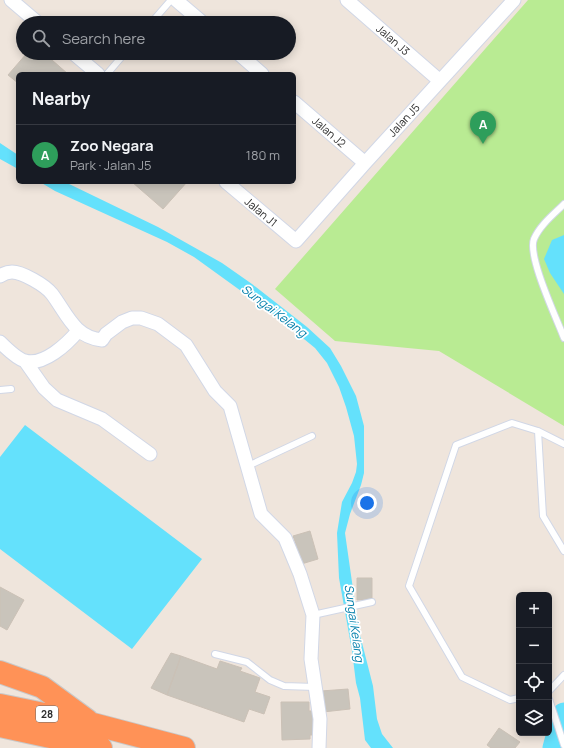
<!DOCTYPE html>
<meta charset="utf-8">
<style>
:root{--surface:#171b24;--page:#20242c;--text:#f1f3f6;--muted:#9ea1a6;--line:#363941;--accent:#396fff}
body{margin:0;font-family:Manrope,sans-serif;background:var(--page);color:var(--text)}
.controls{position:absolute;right:12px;bottom:12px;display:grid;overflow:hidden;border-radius:6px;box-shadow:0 2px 10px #0003}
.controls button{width:36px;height:36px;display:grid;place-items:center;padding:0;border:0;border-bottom:1px solid var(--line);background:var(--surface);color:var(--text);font:20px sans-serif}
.you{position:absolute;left:367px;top:503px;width:14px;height:14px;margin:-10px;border:3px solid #fff;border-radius:50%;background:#1a73e8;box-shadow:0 0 0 6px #1a73e833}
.badge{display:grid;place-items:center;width:26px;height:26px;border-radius:50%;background:var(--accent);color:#fff;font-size:13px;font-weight:700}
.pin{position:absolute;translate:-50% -33px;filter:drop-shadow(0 1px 2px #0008)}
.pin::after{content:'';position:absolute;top:21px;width:14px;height:12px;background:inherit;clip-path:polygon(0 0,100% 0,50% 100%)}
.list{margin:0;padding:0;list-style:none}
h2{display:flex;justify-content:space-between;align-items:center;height:52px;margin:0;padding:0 16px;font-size:17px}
h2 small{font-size:13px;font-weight:400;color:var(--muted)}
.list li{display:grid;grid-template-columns:26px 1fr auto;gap:12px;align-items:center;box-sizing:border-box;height:60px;padding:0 16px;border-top:1px solid var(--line)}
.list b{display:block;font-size:15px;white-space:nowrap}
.list p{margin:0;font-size:13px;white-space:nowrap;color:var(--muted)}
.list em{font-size:13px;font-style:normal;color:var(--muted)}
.icon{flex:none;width:22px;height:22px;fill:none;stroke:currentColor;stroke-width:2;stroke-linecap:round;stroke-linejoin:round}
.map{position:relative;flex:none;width:564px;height:748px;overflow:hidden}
.search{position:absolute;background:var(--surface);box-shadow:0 2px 10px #0003;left:16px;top:16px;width:280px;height:44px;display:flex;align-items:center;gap:10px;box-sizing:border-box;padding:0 14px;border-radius:22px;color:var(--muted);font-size:15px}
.panel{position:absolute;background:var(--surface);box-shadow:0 2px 10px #0003;left:16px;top:72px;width:280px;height:112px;border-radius:6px}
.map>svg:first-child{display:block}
</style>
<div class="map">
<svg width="564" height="748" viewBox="0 0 564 748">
<rect width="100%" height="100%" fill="#efe5dc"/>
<path fill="#b9eb93" d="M528,0h36v426l-125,-75 -104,-10 -60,-52z"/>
<path fill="#64e1fc" d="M0,143l18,12v14l-18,-10z
M40,182h25l93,45 64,36 30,21 55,43 23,21 11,18 15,30 8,30v47l-3,12 -11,29 -5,19 14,98 14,55 4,33 5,15 11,14h-22l-6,-8 -5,-42 -4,-15 -4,-32 -13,-73 -2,-45 5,-31 10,-19 4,-11 1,-8 -3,-28 -8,-29 -7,-20 -12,-24 -12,-15 -38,-31 -83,-60 -27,-15 -112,-51z
M564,235v59l-14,-21 -6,-14 8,-19z
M25,425l177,134 -70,90 -132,-100v-92z"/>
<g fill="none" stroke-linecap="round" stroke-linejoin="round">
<path stroke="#64e1fc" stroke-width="25" d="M555,748l9,-33"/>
</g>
<path fill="#c9c4bb" stroke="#cbc1b6" d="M27,53h17l24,21h-50v9l-10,-8z
M132,182h55l-24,27z
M310,531l8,28 -20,6 -6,-20 4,-1 -3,-8z
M357,578h15v22h-15z
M0,587l24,13 -17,30 -7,-4z
M171,653l10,3 -14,39 -16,-7z
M181,656l36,13 3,-8 22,7 -2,3 20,7 -5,14 15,5 -6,17 -15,-5 -5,13 -77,-27z
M348,689l2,20 -27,3 -2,-21z
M281,702h28v9h5v24h-4v4l-28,1z
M499,728l21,14 -5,6h-24l-4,-3z"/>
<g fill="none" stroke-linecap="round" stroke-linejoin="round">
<defs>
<path id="lane" d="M151,23l20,-23
M107,74l18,-21
M564,204c-10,10 -24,21 -30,35 -7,17 23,80 30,99
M0,390l11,-1
M538,431l5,85 21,35
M248,466l64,-30
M313,615l59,-13
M215,654l32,8 23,18 14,6 31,1
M549,691l15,-16
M519,698l-9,2 -48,-23 -53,-91 47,-141 56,-22 26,8 26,13
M549,699l15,46"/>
<path id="street" d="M11,0l27,23
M176,0l27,23
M347,0l93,81
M73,53l25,21
M238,53l24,21
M294,102l71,61
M226,182l70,59 69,-78 149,-163
M0,276c3,-2 8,-4 12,-4 10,0 33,13 40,22 15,20 22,43 50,46l4,-6 16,-12 10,-4h9l17,6 28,21 29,46 15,15 31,108 24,24 15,36 13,41 -2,44 9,60 -1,29
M0,342c5,5 18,17 25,19 19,5 42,-17 53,-30
M25,361l19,27 13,12 45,19 48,35"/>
<path id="highway" d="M0,672l42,15 45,33
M0,705l93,19 91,24
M0,726l101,22"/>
</defs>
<use href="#lane" stroke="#d1d7e6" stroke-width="8"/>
<use href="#street" stroke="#d1d7e6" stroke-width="15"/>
<use href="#highway" stroke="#c8c8c8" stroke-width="24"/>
<use href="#lane" stroke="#fff" stroke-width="6"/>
<use href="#street" stroke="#fff" stroke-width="13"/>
<use href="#highway" stroke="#ff9257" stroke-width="22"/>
</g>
<g text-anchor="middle" stroke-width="3.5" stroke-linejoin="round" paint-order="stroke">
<rect fill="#fff" stroke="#6b6b6b" stroke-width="1" x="36" y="706" width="22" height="16" rx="3"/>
<g font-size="10" font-weight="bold" fill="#2c2c2c">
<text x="47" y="718">28</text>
</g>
<g font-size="11" fill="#2c2c2c" stroke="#fff">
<text transform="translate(393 40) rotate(41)" y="4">Jalan J3</text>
<text transform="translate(404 120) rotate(-47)" y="4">Jalan J5</text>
<text transform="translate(329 132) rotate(41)" y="4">Jalan J2</text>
<text transform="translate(261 212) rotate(40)" y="4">Jalan J1</text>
</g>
<g font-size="12" font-style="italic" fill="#007fab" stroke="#fff">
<text transform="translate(274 311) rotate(37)" y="4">Sungai Kelang</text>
<text transform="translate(354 623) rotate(82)" y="4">Sungai Kelang</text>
</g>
</g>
</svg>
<div class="controls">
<button>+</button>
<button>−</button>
<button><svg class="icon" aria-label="locate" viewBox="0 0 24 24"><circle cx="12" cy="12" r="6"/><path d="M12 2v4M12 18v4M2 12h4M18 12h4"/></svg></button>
<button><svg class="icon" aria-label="layers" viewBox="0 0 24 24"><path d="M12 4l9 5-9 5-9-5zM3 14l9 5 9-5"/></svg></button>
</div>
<div class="you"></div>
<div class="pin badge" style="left:483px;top:144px;background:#2e9e5b">A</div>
<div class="search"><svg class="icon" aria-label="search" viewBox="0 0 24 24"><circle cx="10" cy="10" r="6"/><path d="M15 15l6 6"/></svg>Search here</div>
<section class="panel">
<h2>Nearby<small></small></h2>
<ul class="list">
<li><span class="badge" style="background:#2e9e5b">A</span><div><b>Zoo Negara</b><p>Park · Jalan J5</p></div><em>180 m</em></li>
</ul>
</section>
</div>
